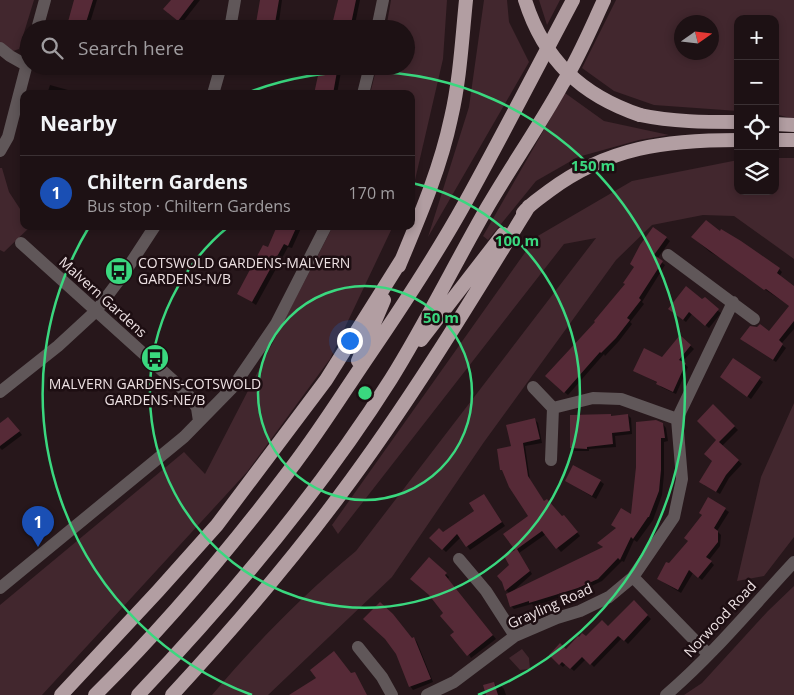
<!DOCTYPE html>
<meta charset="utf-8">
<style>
:root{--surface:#1d1114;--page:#251a1d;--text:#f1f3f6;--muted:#a09da0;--line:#3b3134;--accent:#3ad87f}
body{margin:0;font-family:"Open Sans",sans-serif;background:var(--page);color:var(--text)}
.controls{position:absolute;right:15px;top:15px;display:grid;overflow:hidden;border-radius:10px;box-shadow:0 2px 8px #0003}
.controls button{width:45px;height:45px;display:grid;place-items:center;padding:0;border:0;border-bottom:1px solid var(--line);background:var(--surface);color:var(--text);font:25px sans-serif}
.compass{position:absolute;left:674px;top:15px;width:45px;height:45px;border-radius:50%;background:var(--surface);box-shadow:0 2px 8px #0003;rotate:76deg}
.you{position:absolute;left:349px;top:340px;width:18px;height:18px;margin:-12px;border:4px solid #fff;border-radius:50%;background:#1a73e8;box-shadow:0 0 0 8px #1a73e833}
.badge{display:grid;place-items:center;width:32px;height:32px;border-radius:50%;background:var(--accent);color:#fff;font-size:16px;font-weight:700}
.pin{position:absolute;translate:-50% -41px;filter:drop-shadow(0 1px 2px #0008)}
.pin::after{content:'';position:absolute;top:26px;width:18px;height:15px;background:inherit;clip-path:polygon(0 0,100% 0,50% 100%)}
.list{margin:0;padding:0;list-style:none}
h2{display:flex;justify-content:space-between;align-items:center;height:65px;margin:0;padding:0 20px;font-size:21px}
h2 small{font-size:16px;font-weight:400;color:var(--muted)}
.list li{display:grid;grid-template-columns:32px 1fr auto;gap:15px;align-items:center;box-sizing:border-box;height:75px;padding:0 20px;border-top:1px solid var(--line)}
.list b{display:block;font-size:19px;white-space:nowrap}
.list p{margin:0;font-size:16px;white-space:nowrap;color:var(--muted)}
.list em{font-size:16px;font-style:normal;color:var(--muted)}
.icon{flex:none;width:28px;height:28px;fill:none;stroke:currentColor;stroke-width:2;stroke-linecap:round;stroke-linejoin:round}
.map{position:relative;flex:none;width:794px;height:695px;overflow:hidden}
.search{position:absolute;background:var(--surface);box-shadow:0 2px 8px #0003;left:20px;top:20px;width:395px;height:55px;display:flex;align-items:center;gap:12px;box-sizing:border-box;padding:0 18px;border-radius:28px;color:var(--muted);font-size:19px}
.panel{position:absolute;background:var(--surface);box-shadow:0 2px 8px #0003;left:20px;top:90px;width:395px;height:140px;border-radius:10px}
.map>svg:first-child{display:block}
</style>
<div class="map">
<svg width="794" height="695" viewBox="0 0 794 695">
<rect width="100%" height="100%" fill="#27171b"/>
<path fill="#42272e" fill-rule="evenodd" d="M0,0h34l-15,49 -6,2 -13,-8z
M391,0h56l-4,59 -28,121 -4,7v-93h-41l7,-28h29v-37h-20z
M484,0h23l2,22 20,40 -101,175 41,-130z
M539,0h21l-13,25z
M616,0h178v119l-19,-5v-95h-37v92l-84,-6 -40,-14 -32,-23zM682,22h30v30h-30z
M565,93l39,28 65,14 -30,5 -61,17 -42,24 -48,59 -5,-4z
M775,158h19v101l-60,-43 -31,-1 -51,10 -36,35 -132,182 -92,135 -124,118h-56c44,-52 92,-101 144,-144l240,-313 -32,6 -226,290 -6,-9 204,-288 96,-56 106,-21v31h37z
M0,168h2l7,24 15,23v11h7l-27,26 -4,-2z
M333,226h60l-63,133 -83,113 -205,223h-42v-90l184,-153 21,22z
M794,403v134l-30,39 -27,5 24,-104z
M794,586v109h-110l18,-12 66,-72z
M522,649l7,9 1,11 -10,1 -11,-12z"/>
<path fill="#0007" d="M75,0h22l-9,29h-21z
M173,0h27l-18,23 -14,-10z
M262,0h20l-4,29h-21z
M338,0h22l-6,29h-22z
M321,66h21l-5,28h-21z
M50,85l18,5 3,4h-24z
M278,226h24l-10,22 -4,-1 -32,58 -18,-12 31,-44z
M654,229l16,12 -13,18 8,6 -23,37 2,2 -14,18 2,2 -13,17 -14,15 -1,-2 -36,41 -18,-15 76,-96z
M720,233l59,36 3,3 -3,5 15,10v42l-13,15 5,4 -10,14 -31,-20 24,-9 21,-27 -47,-31 -12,-11 -21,-12 -14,-12z
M703,301l18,12 -12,15 -17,-14 -6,8 -13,-10z
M681,337l13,12 -12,13 6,5 -12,27 -15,-7 -3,-4 -24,-13 28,-11z
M734,360l29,22 -12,17 -30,-22z
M713,406l25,24 -16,16 20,18 -13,14 -9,16 -16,-9 9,-24 5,-21z
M628,415l3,3 1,16 -17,2 1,11 -27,2v2h-15l-3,-3 41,-31z
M534,419l4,4 4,20 -17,3 5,34 15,23 22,17 13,16 -19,16 -15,-18 -27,19 13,21 -20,18 92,-44 -5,-5 33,-27 31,-92 3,4 2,13 -4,1v32l-2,21 -9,25 -16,22 -3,-2 -10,22 -2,-1 -20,20 -21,10 -47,15 -2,-2 -18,5 -3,-3 -2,-13 -3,-3 5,-25 19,-49 -17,-69z
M12,422l10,13 -20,15 -2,-2v-23z
M566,481h34l4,3 -8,15z
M484,495l21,31 -35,24 -9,-13 -15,15 -15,-14 12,-5 33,-22z
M709,499l20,13 -12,19 4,4 -1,11 -11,14 5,5 -12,15 -9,-7 -12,20 -23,-14 31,-38 14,-25z
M429,559l20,18 -1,2 48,60 -25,19 -26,-45z
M634,602l17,17 -23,25 -6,-6 -28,29 -8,-8 -12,12 -8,-7 -3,3 -13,-12 16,-5 20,-12 22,-10z
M414,638l3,4 16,40 -20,8 -3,-4 2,-47z
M494,683l3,4 3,-2 4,4 2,6h-23l4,-1z"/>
<path fill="#562a37" d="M74,0h19l-9,29h-18z
M171,0h23l-16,21 -15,-12z
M260,0h19l-5,29h-19z
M338,0h18l-6,29h-19z
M320,66h18l-5,28h-19z
M706,220l14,11 1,-2 20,12 39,27 -3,5 17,13v35l-15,19 4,4 -10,16 -33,-21 10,-13 7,1 3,-3 9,7 20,-25 -23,-17 -2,1 -73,-53z
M277,226h20l-9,20 -4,-2 -32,58 -15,-8 26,-49 5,2z
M653,227l14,10 -13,18 9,6 -24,37 2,2 -14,18 3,2 -14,18 -15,15 -1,-1 -36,41 -19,-17 50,-54 -1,-1 31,-37 -2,-1 11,-16 -4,-3 10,-19z
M686,286l16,13 3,-2 14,12 -14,17 -16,-14 -6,8 -15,-11z
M680,335l11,10 -12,15 7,3 -13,29 -17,-8 1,-2 -24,-11 11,-23 18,9z
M733,358l28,19 -14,20 -27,-20z
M713,404l22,22 -16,16 20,18 -13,15 -10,17 -17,-10 13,-21 -8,-7 12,-14 -19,-19z
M611,414v2l17,-2 2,17 -18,2 1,11 -26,3v2l-17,-1v-33z
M8,417l12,14 -20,15v-23z
M535,418l5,21 -17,4 5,33 16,25 3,-2 15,17 2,-1 14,17 -22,17 -14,-18 -25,18 13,22 -25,20 -3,-9 -5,-6 12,-11 -5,-9 11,-6 -12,-16 25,-18 -19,-29 -7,-17h-2l-3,-21 14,-3 -5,-21z
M656,420l7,3 2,15h-4v32l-2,21 -10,26h-1l-15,22 -2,-2 -11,23 -2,-2 -20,21 -20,9 -49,15v-2l-19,6 -4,-13 97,-47 -6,-4 19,-15 -5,-3 10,-17 10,6 5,-47v-45z
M573,465l28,15 -9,16 -27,-15z
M484,494l18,28 -36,25 -9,-13 -15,16 -13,-12 10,-10 4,4 31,-21 -5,-8z
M708,497l18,11 -12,20 4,3v11l-12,15 6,4 -14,17 -9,-8 -11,20 -21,-11 9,-17 3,1 19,-22 -4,-3 18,-23 -3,-2z
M429,557l18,16 -2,2 48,60 -26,21 -17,-21 4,-3 -14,-16 3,-3 -14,-18 -19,-16z
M634,600l14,15 -24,26 -6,-5 -28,29 -8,-8 -12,12 -8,-7 -3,3 -10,-10 11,-12 6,6 12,-13 1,1 3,-4 4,3 16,-16 6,6z
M380,602l13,12 19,24 2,-1 17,42 -22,8 -13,-33 -11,-15 -22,-20z
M334,651l17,22 4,-1 12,23h-78l27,-17 -6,-8z
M494,682l4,13h-12l-3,-10z"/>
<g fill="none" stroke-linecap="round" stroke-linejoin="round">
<path stroke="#605759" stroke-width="12" d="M37,29l8,-29
M230,29l5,-29
M377,29l6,-29
M0,48l10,8 16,9
M213,94l8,-28
M363,94l7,-28
M0,151l8,-14 21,-81
M21,243l166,150 10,15 2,13
M668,255l86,64
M533,387l20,21
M0,392l58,-46 38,-35 27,-36 32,-49
M551,460l2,-52 40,-10 28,1 56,20
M459,559l27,32 29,45
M633,577l75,77
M0,588l184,-151 49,-50 43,-63 50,-98
M358,647l24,30 10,18
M427,695l27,-13 61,-46 42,-18 23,-7 29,-14 24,-20 41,-60 8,-38 -5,-60 56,-117
M666,695c46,-39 87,-89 128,-133"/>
<path stroke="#b29ea2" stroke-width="14" d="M640,115c33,7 65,7 98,7
M775,124l19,1
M775,140h19
M523,213c7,-9 17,-15 26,-22 59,-44 117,-51 189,-51
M399,266c20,-48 41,-96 52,-148 9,-38 11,-79 15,-118
M421,340l82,-106
M358,361l26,-61
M61,695l97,-104 59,-66 109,-145 76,-121
M95,695c73,-72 139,-151 200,-232 25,-33 47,-68 70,-102 35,-51 70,-104 100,-158 37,-67 72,-135 108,-203
M138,695c93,-98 181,-202 253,-316 35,-56 64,-116 97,-173 24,-41 52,-81 75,-123 16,-26 28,-55 41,-83
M172,695c59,-64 116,-130 168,-200 69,-92 129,-191 189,-289"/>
<path stroke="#b29ea2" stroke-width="14" d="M525,0c19,60 56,95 115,115"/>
</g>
<g fill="none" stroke="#3ad87f" stroke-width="2.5">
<circle cx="365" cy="393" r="107"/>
<path d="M412 183A215 215 0 1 1 228 227"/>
<path d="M252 695A322 322 0 0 1 89 227M247 93A322 322 0 1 1 478 695"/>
</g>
<defs>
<symbol id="bus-disc" viewBox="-11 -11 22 22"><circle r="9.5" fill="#3ad87f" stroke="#1d0e12"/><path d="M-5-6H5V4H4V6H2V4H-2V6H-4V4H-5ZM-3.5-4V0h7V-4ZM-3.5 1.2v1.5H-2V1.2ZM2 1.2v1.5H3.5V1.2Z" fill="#111"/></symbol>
</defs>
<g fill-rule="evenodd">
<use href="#bus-disc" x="103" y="255" width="32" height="32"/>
<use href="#bus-disc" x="139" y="342" width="32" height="32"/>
</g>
<g text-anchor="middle" stroke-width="5" stroke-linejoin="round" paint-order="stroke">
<g font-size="14" fill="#ede1e3" stroke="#1d0e12" text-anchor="start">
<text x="138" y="268">COTSWOLD GARDENS-MALVERN<tspan x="138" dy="16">GARDENS-N/B</tspan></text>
<text x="155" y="389" text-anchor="middle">MALVERN GARDENS-COTSWOLD<tspan x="155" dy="16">GARDENS-NE/B</tspan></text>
</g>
<g font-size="14" fill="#ede1e3" stroke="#1d0e12">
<text transform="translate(103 297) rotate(42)" y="5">Malvern Gardens</text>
<text transform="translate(550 606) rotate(-24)" y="5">Grayling Road</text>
<text transform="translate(720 619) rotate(-47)" y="5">Norwood Road</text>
</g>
</g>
<circle cx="365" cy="393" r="8" fill="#3ad87f" stroke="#1d0e12" stroke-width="2.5"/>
<g font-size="15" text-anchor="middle" font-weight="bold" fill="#3ad87f" stroke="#1d0e12" stroke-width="5" stroke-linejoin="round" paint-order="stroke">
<text x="593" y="171">150 m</text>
<text x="517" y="246">100 m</text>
<text x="441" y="323">50 m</text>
</g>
</svg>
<div class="controls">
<button>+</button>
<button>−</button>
<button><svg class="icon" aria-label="locate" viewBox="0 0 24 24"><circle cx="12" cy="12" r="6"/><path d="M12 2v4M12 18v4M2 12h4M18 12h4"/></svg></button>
<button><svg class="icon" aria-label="layers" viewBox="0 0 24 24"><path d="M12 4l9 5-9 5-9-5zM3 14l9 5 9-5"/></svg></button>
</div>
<svg class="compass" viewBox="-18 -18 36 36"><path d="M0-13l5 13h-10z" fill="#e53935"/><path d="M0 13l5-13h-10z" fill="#a09da0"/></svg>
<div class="you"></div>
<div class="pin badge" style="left:38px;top:547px;background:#1a4fb4">1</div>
<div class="search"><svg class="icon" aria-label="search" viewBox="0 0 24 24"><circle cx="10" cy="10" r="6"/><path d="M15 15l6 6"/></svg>Search here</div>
<section class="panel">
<h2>Nearby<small></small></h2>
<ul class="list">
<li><span class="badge" style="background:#1a4fb4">1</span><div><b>Chiltern Gardens</b><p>Bus stop · Chiltern Gardens</p></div><em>170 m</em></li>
</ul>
</section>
</div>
